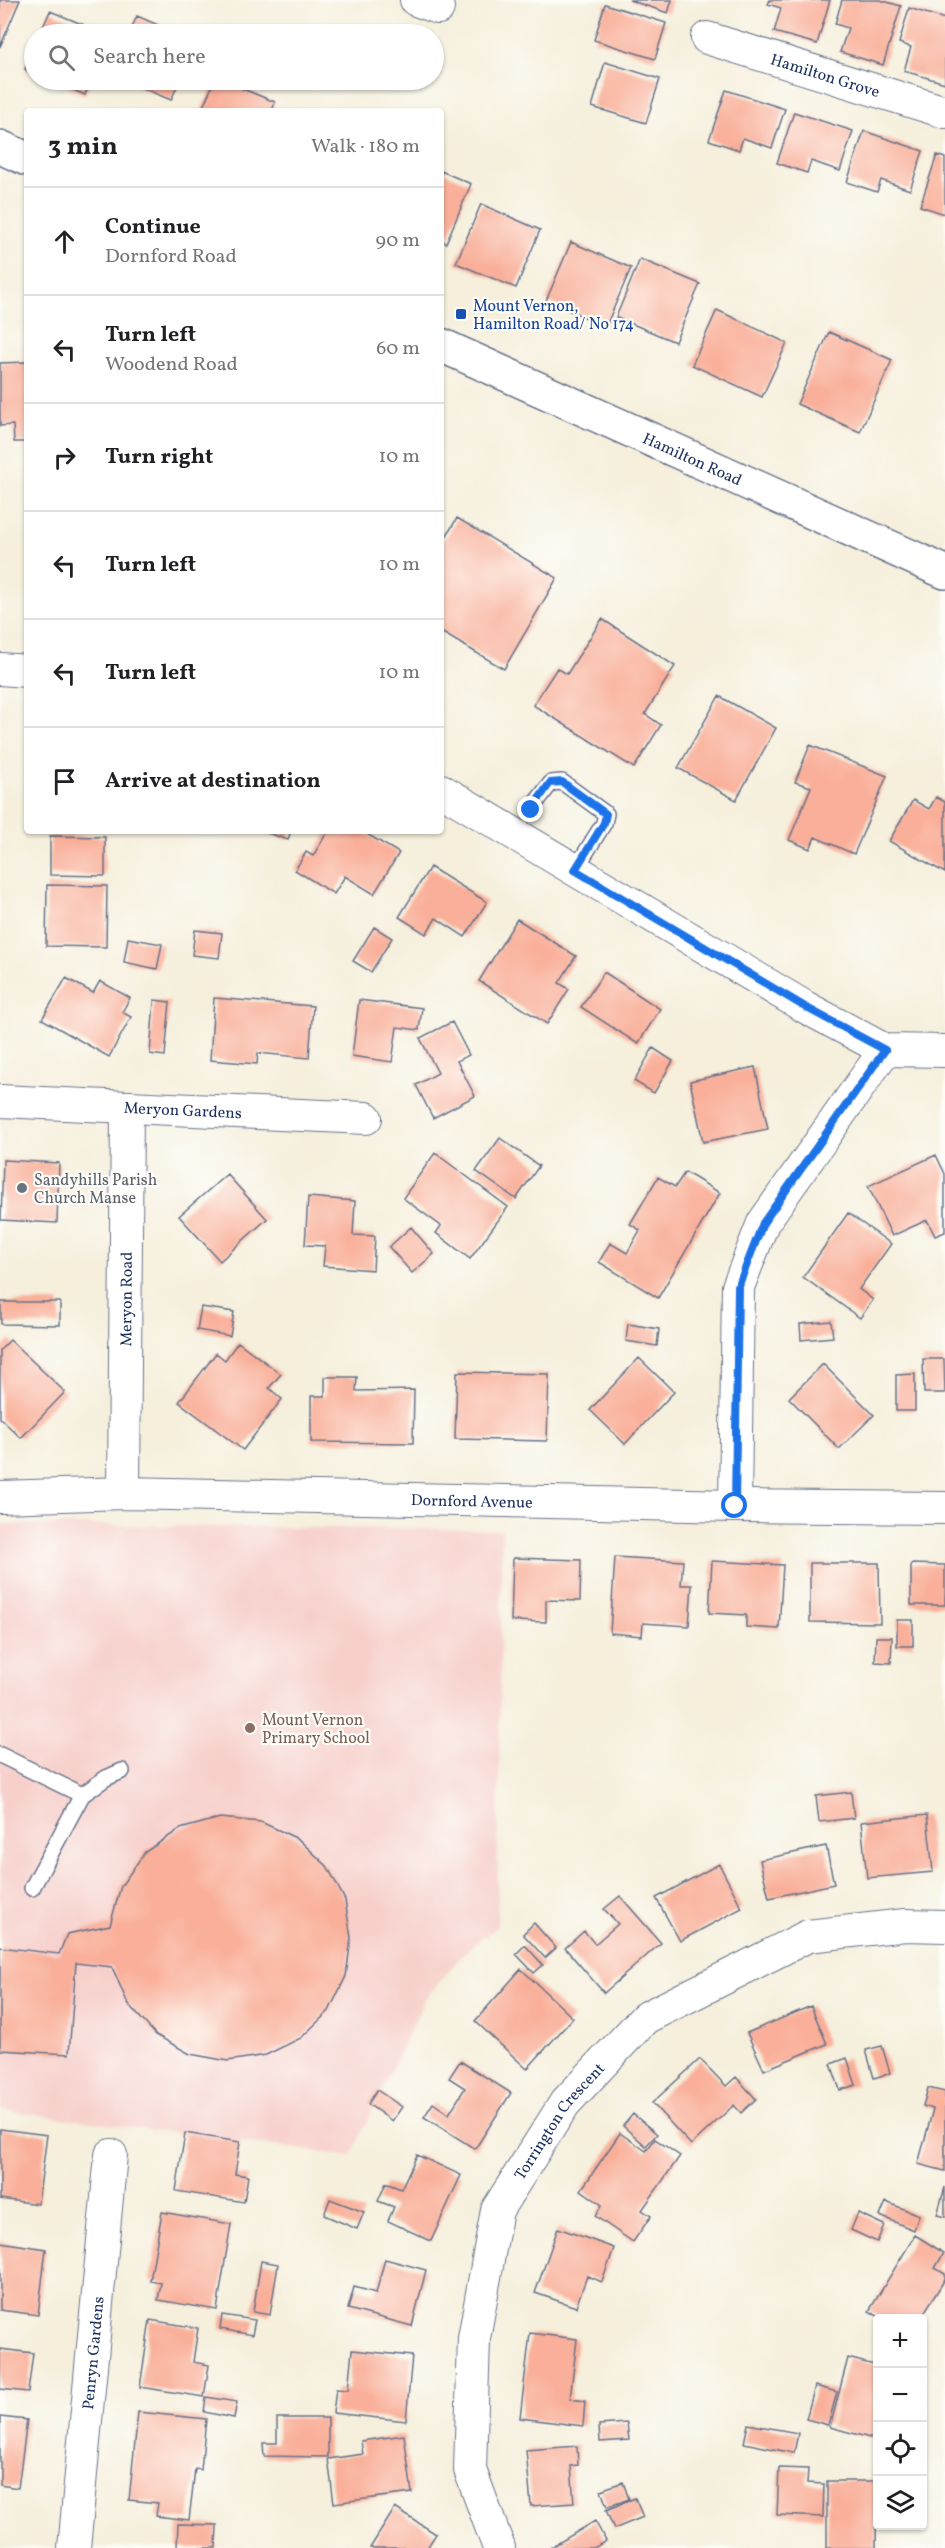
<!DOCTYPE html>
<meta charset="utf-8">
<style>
:root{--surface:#fff;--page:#f2f2f2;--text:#202124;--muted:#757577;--line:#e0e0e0}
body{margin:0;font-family:Vollkorn,serif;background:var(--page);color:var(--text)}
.controls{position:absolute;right:18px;bottom:18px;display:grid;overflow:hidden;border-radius:6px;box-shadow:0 2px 4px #0004}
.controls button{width:54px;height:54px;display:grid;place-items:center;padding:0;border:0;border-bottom:2px solid var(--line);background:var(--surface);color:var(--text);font:30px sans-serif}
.stop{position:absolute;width:18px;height:18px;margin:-14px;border:4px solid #1a73e8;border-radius:50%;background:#fff}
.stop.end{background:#1a73e8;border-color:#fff;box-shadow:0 2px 6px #0008}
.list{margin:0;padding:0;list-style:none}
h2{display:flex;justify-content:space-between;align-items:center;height:78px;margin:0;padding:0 24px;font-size:26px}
h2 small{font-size:20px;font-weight:400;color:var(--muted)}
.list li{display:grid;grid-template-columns:39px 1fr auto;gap:18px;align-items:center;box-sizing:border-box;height:108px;padding:0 24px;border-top:2px solid var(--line)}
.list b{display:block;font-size:22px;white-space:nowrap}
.list p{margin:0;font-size:20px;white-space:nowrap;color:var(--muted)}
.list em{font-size:20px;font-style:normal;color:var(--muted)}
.icon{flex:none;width:33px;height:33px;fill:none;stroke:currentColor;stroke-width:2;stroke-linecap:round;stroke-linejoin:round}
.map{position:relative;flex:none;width:945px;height:2548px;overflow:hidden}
.search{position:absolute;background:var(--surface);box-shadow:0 2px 4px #0004;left:24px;top:24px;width:420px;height:66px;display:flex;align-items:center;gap:15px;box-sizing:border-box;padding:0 21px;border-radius:33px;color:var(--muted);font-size:22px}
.panel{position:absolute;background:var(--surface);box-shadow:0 2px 4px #0004;left:24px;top:108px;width:420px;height:726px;border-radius:6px}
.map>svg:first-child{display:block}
</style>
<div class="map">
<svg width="945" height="2548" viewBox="0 0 945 2548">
<rect width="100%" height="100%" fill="#fdfcf7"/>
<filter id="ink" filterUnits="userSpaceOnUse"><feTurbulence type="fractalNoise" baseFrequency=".0167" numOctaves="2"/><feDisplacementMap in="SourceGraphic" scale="12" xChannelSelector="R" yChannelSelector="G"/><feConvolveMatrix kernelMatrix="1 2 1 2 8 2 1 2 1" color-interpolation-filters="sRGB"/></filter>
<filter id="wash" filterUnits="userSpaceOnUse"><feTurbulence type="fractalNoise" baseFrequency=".008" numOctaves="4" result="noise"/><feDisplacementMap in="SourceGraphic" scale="24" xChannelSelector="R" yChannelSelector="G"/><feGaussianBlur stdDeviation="1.35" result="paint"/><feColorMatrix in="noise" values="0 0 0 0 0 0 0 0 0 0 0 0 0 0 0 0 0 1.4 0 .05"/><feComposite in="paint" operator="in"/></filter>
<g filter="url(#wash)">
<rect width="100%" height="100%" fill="#f5efdc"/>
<path fill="#f7d0cc" d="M0,1524l502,6 -5,396 -34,28 -39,46 -73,156 -351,-46z"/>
<g id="blocks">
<path fill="#f9af99" d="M0,0h20l-20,47z
M629,0h43l-4,13z
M770,0h60l-13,44 -43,-12 7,-24 -13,-4z
M842,0h38l21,6 -18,59 -43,-13 8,-24 -13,-4z
M605,4l61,19 -11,36 -61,-19z
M909,8l36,11v64l-41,-12 7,-24 -12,-4z
M50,11l56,23h-66z
M137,16l42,18h-50z
M34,48v25l-9,-4z
M605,62l55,17 -14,44 -54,-16z
M49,80h42l-6,15z
M123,80h57l-9,20z
M215,80h6l54,22 -3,9h-71z
M726,90l59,19 -13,39 -29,-10 -4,12 -30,-10z
M794,112l59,19 -13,40 -29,-10 -4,12 -30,-10z
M864,131l59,20 -13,39 -29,-10 -4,12 -30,-10z
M937,155l8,3v56l-25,-8z
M441,171l30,13 -25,59 -5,-2z
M481,204l59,26 -24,58 -60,-25z
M571,242l60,26 -25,58 -60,-25z
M640,259l60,25 -25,58 -59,-25z
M717,310l70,33 -25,54 -70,-32z
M829,332l63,28 -32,72 -63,-28z
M27,362v80h-13l-1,-17 -13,1v-63z
M457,518l100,60 -53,91 -63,-37v-87z
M602,619l73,47 -30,48 16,11 -27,43 -101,-63 24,-37 10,6z
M719,696l57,32 -40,72 -58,-32z
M810,745l77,31 -33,78 -39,-17 -5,12 -21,-9 22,-53 -16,-5z
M936,797l9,5v71l-56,-32 24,-41 16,9z
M262,831h29l-3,9z
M328,831h34l37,22 -25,41 -29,-18 -11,18 -39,-24 11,-18 7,4z
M50,836l55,1v39l-55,-1z
M430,867l57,35 -22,35 -29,-19 -10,16 -27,-17z
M47,885l60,1 -1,61 -60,-1z
M517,919l59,37 -17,27 10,6 -22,35 -68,-43z
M374,927l18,11 -21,34 -18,-11z
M195,930l27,3 -3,25 -27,-3z
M128,938l34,6 -5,25 -33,-7z
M604,972l56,37 -22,35 -57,-37z
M66,978l27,15 7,-12 30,17 -8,14 9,5 -22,40 -67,-38z
M214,998l99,8 -4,52 -51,-5 -1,11 -47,-4z
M154,1000l16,2 -5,54 -15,-2z
M359,1000l63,8 -3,22 -22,-3 -5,35 -40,-6z
M452,1022l17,33 -12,6 18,35 -42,22 -17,-33 22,-12 -18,-35z
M653,1048l20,13 -19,32 -20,-12z
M755,1067l13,62 -65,13 -13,-61z
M500,1138l39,28 -23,33 -40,-28z
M435,1153l73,54 -38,52 -34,-26 5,-7 -38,-28z
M936,1155l9,19v58l-10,4 -8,-16 -35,16 -24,-50z
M3,1160l56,3 -2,60 -56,-3z
M685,1172l35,21 -62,105 -59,-36 11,-19 17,10 13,-23 -10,-6 28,-47 17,10z
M227,1174l40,45 -47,42 -41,-45z
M308,1197l47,4 -2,34 22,1 -2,34 -50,-4 2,-20 -20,-1z
M848,1213l43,31 -32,45 14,11 -13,18 -57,-41z
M411,1227l23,27 -22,19 -23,-26z
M1,1302h59v23l-59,-1z
M201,1307l33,5 -4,24 -33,-6z
M831,1321l2,16 -32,3 -1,-16z
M628,1324l31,5 -2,17 -31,-5z
M10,1340l55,52 -44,46 -21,-20v-68z
M238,1342l43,32 -12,14 13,11 -39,51 -64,-48 37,-49 9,7z
M639,1358l35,34 -49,52 -35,-34z
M923,1359h21l1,34h-21z
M823,1364l51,51 -35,34 -50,-51z
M457,1372l92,2 -2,67 -92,-2z
M915,1374v37h-19v-36z
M325,1377h32l-1,14 58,-1 -1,53 -102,-1v-46h14z
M615,1557l68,4 -2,24h11l-3,41 -46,-3 -1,13 -32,-3z
M513,1558l68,2 -1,41 -34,-1v22l-35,-1z
M712,1561l71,4 -4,64 -33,-2v-12l-37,-2z
M810,1563h69l1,60 -70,-1z
M911,1564l34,1v40h-34z
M897,1620h16v26h-16z
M876,1637h16l-1,26 -16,-1z
M851,1792l3,26 -35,4 -3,-26z
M927,1815l6,57 -66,6 -6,-56z
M220,1818l41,4 37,17 29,27 18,34 6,38 -5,38 -17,35 -28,27 -35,17 -38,6 -38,-7 -34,-19 -28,-31 -16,-37 -36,-4 -7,91 -69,-4v-103l59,7 8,-20 43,-9 11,-39 24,-34 35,-23z
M826,1846l8,38 -65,14 -9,-38z
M719,1864l23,44 -62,33 -24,-43z
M620,1896l41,47 -57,50 -39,-45 19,-17 11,13 23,-20 -14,-15z
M534,1923l22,25 -11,10 -22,-24z
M525,1945l18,20 -9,8 -18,-19z
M521,1969l52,49 -46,51 -52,-48z
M811,2006l16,38 -63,26 -17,-37z
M882,2046l8,27 -16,5 -8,-28z
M847,2058l9,27 -16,5 -9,-26z
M700,2059l26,27 10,-9 20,22 -15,14 -7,-8 -43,40 -39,-42z
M460,2061l51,32 -36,56 -51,-32 9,-14 16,11 16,-26 -16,-10z
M928,2088l17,4v79l-27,-7 15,-55 -10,-3z
M377,2090l25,17 -10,14 -24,-17z
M633,2114l24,20 -11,12 -23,-20z
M0,2129l47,6 -9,69 -38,-5z
M185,2133l55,9 -5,32 13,2 -4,26 -68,-11z
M620,2133l26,18 9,-12 25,17 -38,54 9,6 -18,26 -38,-26 7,-11 -21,-15z
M417,2155l44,20 -30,66 -43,-20 6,-14 -16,-6 8,-18 15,6z
M945,2187v30l-8,-2z
M330,2199l34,13 -7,17 -33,-14z
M886,2202l33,13 -5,15 -34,-14z
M162,2212l69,12 -14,86 -59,-10 3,-17 -11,-2z
M858,2213l26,12 -7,17 -26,-12z
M558,2228l56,20 -12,34 -15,-6 -11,31 -41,-14z
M915,2235l29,18 -9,15 10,6v5l-24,39h-40l-12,-7z
M0,2242l46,7 -8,66 -38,-5z
M385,2259l41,11 -14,56 -64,-17 6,-22 22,6z
M261,2261l17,3 -8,51 -17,-3z
M222,2315l33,5 -3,15 -32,-6z
M150,2320l48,8 -5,34 16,3 -5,32 -64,-10z
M530,2333l47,6 -7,60 15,2 -2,25 -63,-8z
M0,2349l33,4 -5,39 -28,-3z
M352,2350l60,6 -6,65 -73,-8 3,-24 12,1z
M848,2358l30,8 -1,74 -47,-13z
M815,2386l22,6 -9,33 -22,-6z
M206,2397l31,5 -3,16 -30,-6z
M138,2412l68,7 -5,51 -6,-1 -6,51 -33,-4 2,-13 -29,-3z
M0,2417l27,3 -9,68 -18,-3z
M277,2418h51v39l-64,-1 -1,-13h14z
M627,2423l2,17 -29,2 -1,-17z
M748,2424l50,9 -4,20 -50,-10z
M404,2435l8,58 -78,10 -6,-44 35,-5 -2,-13z
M577,2446l1,19 -7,1 3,37 -43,3 -5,-56z
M779,2468l29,1 -1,14 17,1 -1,33 -46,-2z
M827,2481h50l-1,67h-49z
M623,2482l6,17 -22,8 -6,-17z
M635,2498l8,19 -29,12 -8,-19z
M395,2508l41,26 -9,14h-57z
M595,2521l11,20 -12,7h-44z
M178,2524l39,1 -1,23h-39z"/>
</g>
</g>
<g filter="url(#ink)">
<use href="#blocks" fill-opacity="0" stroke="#67728a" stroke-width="1.5"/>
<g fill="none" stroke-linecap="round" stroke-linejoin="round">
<defs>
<path id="service" d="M531,809l20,-26 11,-1 44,32 -2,9 -29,47
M0,1755l82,40 -50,93
M82,1795l24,-17 16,-7"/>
<g id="minor">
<path d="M416,0l22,8"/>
<path id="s1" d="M707,38l238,74"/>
<path d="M0,669l27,2"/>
<path d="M441,790l364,217 80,43 60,1"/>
<path id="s2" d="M0,1101l366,17"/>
<path id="s3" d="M124,1493l3,-386"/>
<path id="s4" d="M0,1497l124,-4 611,13 210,2"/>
<path d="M735,1506l3,-219 25,-64 122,-173"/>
<path id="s5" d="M74,2548l37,-393"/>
<path id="s6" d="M499,2548l-29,-78 4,-132 23,-128 68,-107 80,-85 163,-82 97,-11 40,1"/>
</g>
<g id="tertiary">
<path d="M0,147l27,12"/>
<path id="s7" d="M441,345l504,227"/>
</g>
</defs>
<use href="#service" stroke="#67728a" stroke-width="18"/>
<use href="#minor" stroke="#67728a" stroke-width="34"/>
<use href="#tertiary" stroke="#67728a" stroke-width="36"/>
<use href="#service" stroke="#fff" stroke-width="15"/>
<use href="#minor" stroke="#fff" stroke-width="32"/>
<use href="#tertiary" stroke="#fff" stroke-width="33"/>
</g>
</g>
<g fill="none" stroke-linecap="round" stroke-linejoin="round" filter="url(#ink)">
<path stroke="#1a73e8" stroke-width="8" d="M531,810l19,-27 12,-1 44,32 -2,9 -29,47 230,137 80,43 -122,173 -25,64 -3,219"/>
</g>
<rect fill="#1a4fb4" stroke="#fdfcf7" stroke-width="2" x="455" y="308" width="12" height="12" rx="3"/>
<circle fill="#6b7280" stroke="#fdfcf7" stroke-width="2" cx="22" cy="1188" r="6"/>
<circle fill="#8d6e63" stroke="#fdfcf7" stroke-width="2" cx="250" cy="1728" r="6"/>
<g text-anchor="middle" stroke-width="4.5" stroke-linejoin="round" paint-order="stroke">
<g font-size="16" fill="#1b2f5e" stroke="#fdfcf7">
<text dy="6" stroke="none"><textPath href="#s1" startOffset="124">Hamilton Grove</textPath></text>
<text dy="6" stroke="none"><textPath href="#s7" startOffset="276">Hamilton Road</textPath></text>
<text dy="6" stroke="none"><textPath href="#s2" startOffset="183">Meryon Gardens</textPath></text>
<text dy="6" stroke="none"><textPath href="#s3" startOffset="194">Meryon Road</textPath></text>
<text dy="6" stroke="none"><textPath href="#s4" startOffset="472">Dornford Avenue</textPath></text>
<text dy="6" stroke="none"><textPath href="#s6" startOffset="454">Torrington Crescent</textPath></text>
<text dy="6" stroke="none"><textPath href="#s5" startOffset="196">Penryn Gardens</textPath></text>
</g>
<g font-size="16" fill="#164399" stroke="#fdfcf7" text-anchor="start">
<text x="473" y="311">Mount Vernon,<tspan x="473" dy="18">Hamilton Road/ No 174</tspan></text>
</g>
<g font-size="16" fill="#5b616d" stroke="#fdfcf7" text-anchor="start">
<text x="34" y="1185">Sandyhills Parish<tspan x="34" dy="18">Church Manse</tspan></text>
</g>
<g font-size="16" fill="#785e54" stroke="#fdfcf7" text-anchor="start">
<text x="262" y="1725">Mount Vernon<tspan x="262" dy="18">Primary School</tspan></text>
</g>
</g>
</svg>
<div class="controls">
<button>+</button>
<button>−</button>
<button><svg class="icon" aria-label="locate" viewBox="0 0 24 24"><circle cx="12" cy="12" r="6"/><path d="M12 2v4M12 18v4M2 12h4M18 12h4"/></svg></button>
<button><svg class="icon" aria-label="layers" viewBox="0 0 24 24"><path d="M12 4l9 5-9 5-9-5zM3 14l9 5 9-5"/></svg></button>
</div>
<div class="stop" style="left:735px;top:1506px"></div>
<div class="stop end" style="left:531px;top:810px"></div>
<div class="search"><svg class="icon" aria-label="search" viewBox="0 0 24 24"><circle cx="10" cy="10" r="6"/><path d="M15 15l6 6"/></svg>Search here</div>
<section class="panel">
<h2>3 min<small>Walk · 180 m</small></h2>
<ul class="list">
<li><svg class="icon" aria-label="ahead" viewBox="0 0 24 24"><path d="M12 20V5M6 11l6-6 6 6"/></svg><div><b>Continue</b><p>Dornford Road</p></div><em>90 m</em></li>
<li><svg class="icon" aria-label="left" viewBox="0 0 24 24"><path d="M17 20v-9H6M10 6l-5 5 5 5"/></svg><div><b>Turn left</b><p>Woodend Road</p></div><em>60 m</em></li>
<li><svg class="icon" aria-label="right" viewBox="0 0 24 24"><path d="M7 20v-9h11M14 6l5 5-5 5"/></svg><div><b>Turn right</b></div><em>10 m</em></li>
<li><svg class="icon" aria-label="left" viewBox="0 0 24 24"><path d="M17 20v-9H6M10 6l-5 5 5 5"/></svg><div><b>Turn left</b></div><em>10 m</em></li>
<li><svg class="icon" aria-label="left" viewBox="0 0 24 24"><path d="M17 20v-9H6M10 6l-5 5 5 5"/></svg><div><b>Turn left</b></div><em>10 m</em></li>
<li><svg class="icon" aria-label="arrive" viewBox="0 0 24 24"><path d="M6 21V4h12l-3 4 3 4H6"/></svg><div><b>Arrive at destination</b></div></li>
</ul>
</section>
</div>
